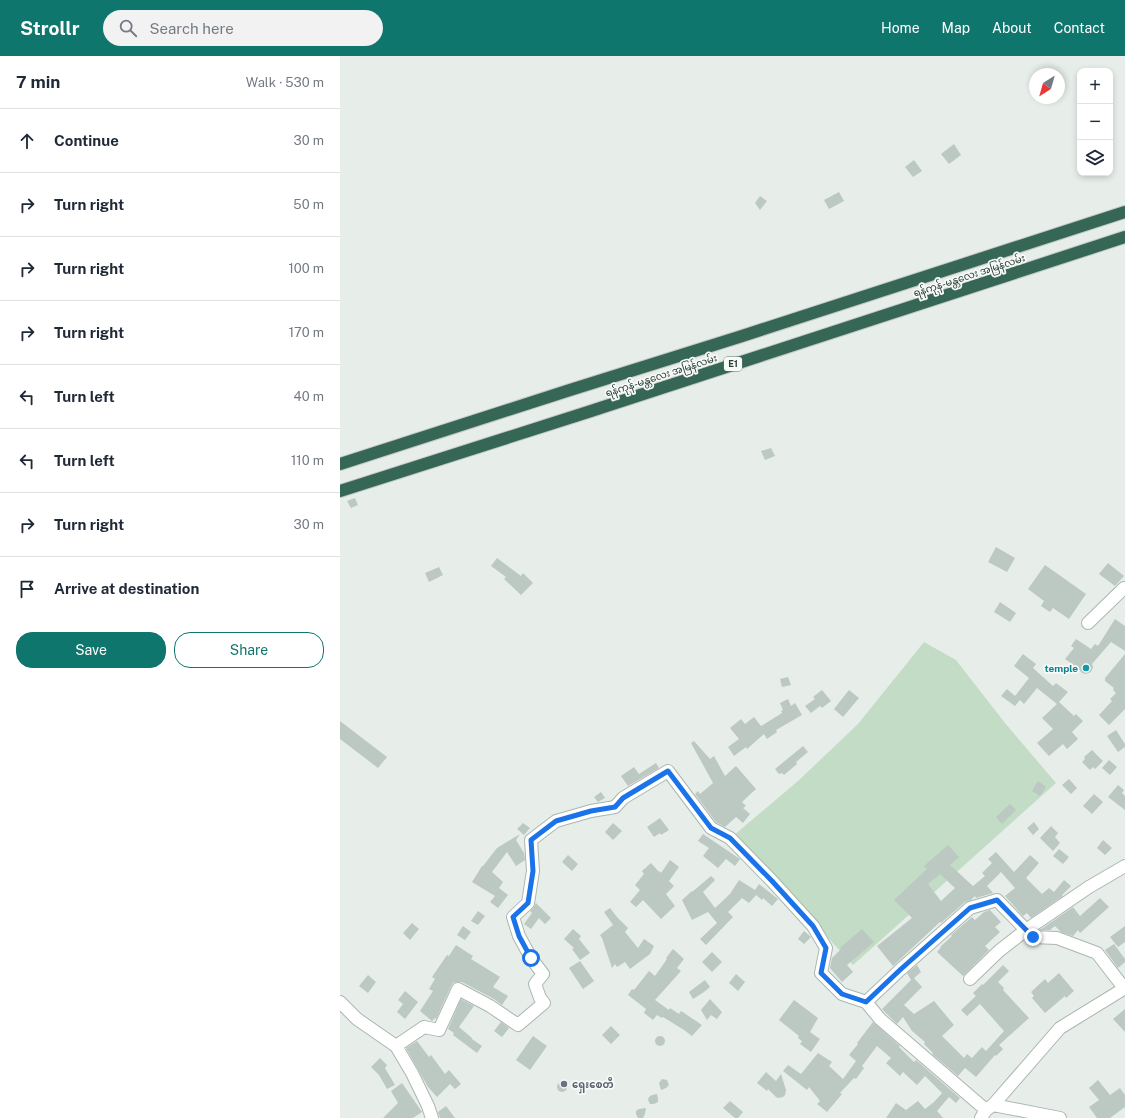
<!DOCTYPE html>
<meta charset="utf-8">
<style>
:root{--surface:#fff;--page:#f2f2f3;--text:#1f2937;--muted:#747a83;--line:#e0e1e3;--accent:#0f766e}
body{margin:0;font-family:"Public Sans","Noto Sans Myanmar",sans-serif;background:var(--page);color:var(--text)}
.controls{position:absolute;right:12px;top:12px;display:grid;overflow:hidden;border-radius:8px;box-shadow:0 2px 6px #0003}
.controls button{width:36px;height:36px;display:grid;place-items:center;padding:0;border:0;border-bottom:1px solid var(--line);background:var(--surface);color:var(--text);font:20px sans-serif}
.compass{position:absolute;left:689px;top:12px;width:36px;height:36px;border-radius:50%;background:var(--surface);box-shadow:0 2px 6px #0003;rotate:217deg}
.stop{position:absolute;width:12px;height:12px;margin:-9px;border:3px solid #1a73e8;border-radius:50%;background:#fff}
.stop.end{background:#1a73e8;border-color:#fff;box-shadow:0 1px 4px #0008}
.list{margin:0;padding:0;list-style:none}
h2{display:flex;justify-content:space-between;align-items:center;height:52px;margin:0;padding:0 16px;font-size:17px}
h2 small{font-size:13px;font-weight:400;color:var(--muted)}
.list li{display:grid;grid-template-columns:26px 1fr auto;gap:12px;align-items:center;box-sizing:border-box;height:64px;padding:0 16px;border-top:1px solid var(--line)}
.list b{display:block;font-size:15px;white-space:nowrap}
.list em{font-size:13px;font-style:normal;color:var(--muted)}
.actions{display:flex;gap:8px;padding:12px 16px}
.actions a{flex:1;padding:9px 0;border:1px solid var(--accent);border-radius:16px;text-align:center;font-size:14px;color:var(--accent)}
.actions .main{background:var(--accent);color:#fff}
.icon{flex:none;width:22px;height:22px;fill:none;stroke:currentColor;stroke-width:2;stroke-linecap:round;stroke-linejoin:round}
.map{position:relative;flex:none;width:785px;height:1062px;overflow:hidden}
header{display:flex;align-items:center;gap:24px;box-sizing:border-box;height:56px;padding:0 20px;background:var(--accent);color:#fff}
header strong{font-size:19px}
nav{display:flex;gap:22px;margin-inline-start:auto;font-size:14px}
.search{width:280px;height:36px;background:var(--page);display:flex;align-items:center;gap:10px;box-sizing:border-box;padding:0 14px;border-radius:22px;color:var(--muted);font-size:15px}
main{display:flex}
aside{flex:1;background:var(--surface)}
.map>svg:first-child{display:block}
</style>
<header>
<strong>Strollr</strong>
<div class="search"><svg class="icon" aria-label="search" viewBox="0 0 24 24"><circle cx="10" cy="10" r="6"/><path d="M15 15l6 6"/></svg>Search here</div>
<nav><a>Home</a><a>Map</a><a>About</a><a>Contact</a></nav>
</header>
<main>
<aside>
<h2>7 min<small>Walk · 530 m</small></h2>
<ul class="list">
<li><svg class="icon" aria-label="ahead" viewBox="0 0 24 24"><path d="M12 20V5M6 11l6-6 6 6"/></svg><div><b>Continue</b></div><em>30 m</em></li>
<li><svg class="icon" aria-label="right" viewBox="0 0 24 24"><path d="M7 20v-9h11M14 6l5 5-5 5"/></svg><div><b>Turn right</b></div><em>50 m</em></li>
<li><svg class="icon" aria-label="right" viewBox="0 0 24 24"><path d="M7 20v-9h11M14 6l5 5-5 5"/></svg><div><b>Turn right</b></div><em>100 m</em></li>
<li><svg class="icon" aria-label="right" viewBox="0 0 24 24"><path d="M7 20v-9h11M14 6l5 5-5 5"/></svg><div><b>Turn right</b></div><em>170 m</em></li>
<li><svg class="icon" aria-label="left" viewBox="0 0 24 24"><path d="M17 20v-9H6M10 6l-5 5 5 5"/></svg><div><b>Turn left</b></div><em>40 m</em></li>
<li><svg class="icon" aria-label="left" viewBox="0 0 24 24"><path d="M17 20v-9H6M10 6l-5 5 5 5"/></svg><div><b>Turn left</b></div><em>110 m</em></li>
<li><svg class="icon" aria-label="right" viewBox="0 0 24 24"><path d="M7 20v-9h11M14 6l5 5-5 5"/></svg><div><b>Turn right</b></div><em>30 m</em></li>
<li><svg class="icon" aria-label="arrive" viewBox="0 0 24 24"><path d="M6 21V4h12l-3 4 3 4H6"/></svg><div><b>Arrive at destination</b></div></li>
</ul>
<div class="actions"><a class="main">Save</a><a>Share</a></div>
</aside>
<div class="map">
<svg width="785" height="1062" viewBox="0 0 785 1062">
<rect width="100%" height="100%" fill="#e7eee9"/>
<path fill="#c2dcc5" d="M584,586l32,18 49,63 51,60 -203,182 -119,-130 64,-54 60,-57z"/>
<path fill="#bcc8c2" fill-rule="evenodd" d="M614,88l7,11 -12,9 -8,-10z
M574,104l8,11 -9,6 -8,-10z
M499,136l5,9 -15,8 -5,-9z
M420,140l7,5 -7,9 -5,-7z
M431,392l4,8 -10,4 -4,-9z
M15,442l3,7 -7,3 -4,-7z
M656,491l19,11 -8,14 -19,-10z
M157,502l24,18 2,-3 10,10 -12,12 -17,-16 2,-2 -15,-11z
M768,507l16,13 -9,10 -16,-12z
M705,509l41,29 -17,25 -16,-11 -3,4 -9,-6 3,-5 -16,-12z
M99,511l4,8 -14,7 -4,-9z
M660,546l16,11 -6,9 -16,-10z
M775,563l10,7v25l-14,-9 -19,22 1,3 -2,5 -5,2 -4,-1 -4,-5 -13,-9 9,-11 -3,-2 5,-7 15,10 4,-5 3,2z
M683,598l13,10 -3,4 20,18 3,-3 12,9 -9,10 15,14 2,-2 7,7 -11,11 6,7 -11,10 -4,-5 -14,12 -12,-13 16,-14 -11,-11 15,-14 -20,-16 -13,16 -4,-4 -5,6 -14,-10 6,-7 8,7 14,-18 -15,-12z
M785,598v55l-16,16 -10,-10 13,-14 -2,-2 6,-6 -3,-3 1,-2 -9,-7v-3z
M448,621l3,8 -9,2 -2,-8z
M482,634l9,11 -9,7 -2,-2 -9,7 -6,-7 10,-7 -2,-2z
M509,634l10,8 -16,19 -9,-8z
M448,643l3,7 4,-3 7,12 -26,15 1,2 -10,7 -3,-5 -17,15 -1,-2 -12,9 -6,-9 11,-8 -9,-11 11,-9 4,5 9,-7 7,9 21,-13 -1,-2 2,-1 -3,-7z
M0,665l47,36 -9,11 -38,-29z
M776,674l9,14v3l-7,5 -11,-16z
M354,685l16,18 4,-3 11,20 11,-10 20,23 -14,13 4,4 -3,2 7,6 -7,9 -7,-6 -11,10 -9,-5 -21,-28 3,-3 2,3 13,-11 -22,-40z
M463,690l5,6 -12,10 1,2 -13,11 -2,-2 -3,1 -4,-5z
M752,694l11,11 -8,8 -2,-2 -3,3 -8,-8 3,-3 -1,-2z
M769,704l8,7 -7,8 -8,-7z
M316,707l3,5 -31,18 -7,-10 13,-9 5,7z
M729,723l8,9 -6,6 -9,-9z
M698,725l8,6 -6,9 -8,-5z
M778,729l6,5 -2,3 3,3v14l-17,-13z
M261,736l4,6 -7,4 -4,-5z
M754,738l9,8 -11,12 -9,-8z
M670,748l6,6 -14,14 -6,-7z
M320,762l9,12 -8,5 -1,-2 -6,4 -7,-10z
M694,766l5,7 -6,6 -6,-7z
M183,767l7,5 -6,7 -7,-6z
M273,767l9,8 -9,9 -8,-8z
M711,770l7,7 -3,4 5,6 -7,8 -13,-13z
M180,778l-4,6 8,13 1,7 -9,6 -9,-14 -15,20 11,10 -4,6 9,7 -10,13 -8,-6 5,-6 -23,-14 10,-16h1l14,-18z
M363,778l37,25 -5,7 -9,-7 -8,9 -15,-12 6,-8 -11,-7z
M763,784l9,8 -7,7 -8,-7z
M608,789l11,12 -9,8 23,21 12,-10 -3,-3 10,-10 -4,-4 8,-7 18,20 16,-17 9,8 -13,15 16,16 7,-6 5,4 10,-12 7,6 -9,9 1,1 -32,22 -4,-5 -4,3 -18,-20 10,-8 -14,-16 -14,14 6,7 -17,5 -1,-2 -4,4 -6,2 -24,21 -1,-1 -47,44 -16,-20 35,-28 -18,-18 33,-31 -3,-3zM600,818l15,14 -14,13 -13,-17z
M719,793l10,8 -6,7 -10,-8z
M228,799l10,9 -6,7 -10,-9z
M330,804l9,7 -10,14 5,5 -8,8 9,12 -14,13 -18,-19 -7,7 -6,-5 10,-12 -5,-5 9,-11 -2,-3 9,-8 8,9 1,-1 1,2z
M371,820l4,4 -12,12 12,16 15,-14 9,-14 16,10 4,-6 19,15 -6,7 -9,-8 -1,2 -6,-5 -7,8 -7,-5 -14,14 5,5 -27,28 -6,-6 17,-16 -9,-11 -16,8 -10,-20 10,-9v1z
M760,842l9,9 -29,26 -2,-3 -5,6 -12,-4 -6,-6 -5,4h-10l33,-23 7,9z
M196,847l15,15 -6,6 -6,-6 -8,11 -7,-5 8,-11 -2,-2 3,-3z
M270,852l7,9 11,11 -3,4 13,16 6,-9 10,7 -4,8 -20,15 -5,-7 -8,5 -2,-3 -3,4 -10,-30 -2,-3 13,-10 -9,-13z
M650,854l11,12 -6,5 5,5 -15,14 4,4 -26,26 -26,-24 4,-5h-1l12,-11 -1,-1 21,-18 3,3 9,-8z
M138,855l7,5 -7,9 -7,-4z
M72,867l7,6 -9,11 -7,-7z
M123,870l8,6 -6,8 -8,-5z
M785,870v16l-7,5 -8,-10z
M233,873l8,7 -2,3 11,14 -10,7 -8,-11 2,-1 -10,-9z
M522,873l12,13 -27,23 6,7 -11,10 -12,-14 2,-10 9,-9 -1,-1z
M464,875l7,6 -7,7 -6,-5z
M774,888l11,15v3l-7,6 -13,-18z
M116,889l17,11 -2,3 29,18 -7,10 15,9 -6,9 -8,-6 -32,-17h-5l-4,1 -2,3 -15,33 -1,-1 -3,3 -12,-10 13,-20 -4,-2 6,-10 -3,-2 15,-22 2,1z
M333,893l11,10 -7,9 4,3 -26,29 14,10 1,-2 9,6 2,-3 21,14 -10,11 -8,-6 -21,-13 -1,1 -5,-3 -4,5 -9,-7 2,-4 -18,-14 4,-6 2,1 15,-19 6,5 12,-17 -1,-1z
M372,896l10,10 -10,10 -10,-10z
M240,905l14,20 -11,8 -14,-21z
M577,909l4,7 -7,6 8,9 -18,18 10,9 20,-13 20,24 -12,11 22,22 3,-4 5,4 10,-11 4,4 18,-20 -24,-27 -13,12 -6,-6 15,-14 -3,-3 9,-9 1,1 20,-20 6,6 -11,11 6,6 -1,2 26,28 -30,27 4,4 -7,7 -1,-1 -19,22 -11,-9 -7,8 -26,-22 1,-1 -9,-9 1,-2 -13,-11 -9,-14 -6,7 -15,-15 29,-29 -4,-7z
M719,917l15,18 -8,7 -1,-2 -20,17 -13,-15 2,-2 -3,-4 14,-13 3,4z
M396,918l9,8 -7,9 -9,-8z
M28,919l8,7 -8,11 -9,-7z
M365,924l5,7 -6,5 -11,7 -4,-7z
M65,935l13,11 -13,17 -8,-7 6,-8 -5,-4z
M121,943l13,7 -15,21 13,11v1l10,7 -5,7 -24,-18 1,-2 -6,-4z
M370,943l12,13 -5,7 -6,-4 -4,5 -6,-10z
M454,944l24,18 -8,14 10,7 -9,13 -11,-8 2,-3 -4,-3 1,-2 -20,-16z
M785,953v23l-12,-13z
M161,966l8,6 -7,9 -8,-6z
M533,966l27,24 -1,1 15,15 2,-2 44,38 -4,5 -7,-6 -12,14 6,7h-57l10,-15 10,7 12,-9 7,8 9,-7 8,-9 -17,-17 -8,9 -14,-13 -3,4 -14,-13 5,-5 -14,-12 -15,20 2,2 -8,11 -2,-1 -14,15 2,1 -15,18 -10,-8 3,-3 -11,-14 -2,3 -24,-19 5,-6 13,9 17,-21 14,9 -3,4 14,13 13,-18 -7,-6 9,-11 -1,-1z
M271,970l9,9 -9,9 -9,-9z
M193,980l14,10 -17,24 -14,-10z
M315 985a5 5 0 1 1 10 0a5 5 0 1 1-10 0Z
M77,985l12,16 2,-2 14,19 4,-4 12,14 -6,5 -5,-5 -13,13 -9,-10 -22,-39z
M40,1002l7,7 -2,3 10,17 -8,4 -8,-14 -8,-8z
M426,1016l10,9 5,-7 5,16 -1,5 -2,2 -5,1 -2,-1 -8,-8 -1,2 -10,-8z
M322,1023l5,1 2,5 -3,3 -5,2 -2,-7z
M758,1024l12,15 10,-7 5,7v12l-15,11h-13l-8,-11 10,-7 -10,-12z
M217 1031a5 5 0 1 1 10 0a5 5 0 1 1-10 0Z
M62,1027l20,29 -9,6h-30l15,-15 -7,-12z
M317,1038l1,5v3l-4,2h-4l-2,-4 1,-3 3,-2z
M390,1045l13,11 -5,6h-3l-12,-10z
M106,1050l9,12h-15l-2,-6z
M306,1052l-1,6 -2,4h-5l-2,-4v-3l3,-2z"/>
<g fill="none" stroke-linecap="round" stroke-linejoin="round">
<defs>
<path id="minor" d="M748,567l36,-35 1,1
M630,923l29,-28 27,-21 63,-43 36,-21
M0,946l17,17 39,27 16,27 16,33 4,12
M526,946l35,-33 69,-61 27,-8 36,37 24,1 40,15 27,35
M56,990l28,-19 15,3 19,-41 32,17 28,19 26,-22 -4,-5 -5,-14 8,-10 -12,-16 -12,-22 -6,-19 15,-14 5,-32 -2,-31 25,-19 35,-10 24,-4 8,-9 45,-27 43,57 19,10 42,43 41,45 13,22 -5,25 21,21 24,8 14,17 106,91
M653,1049l67,13
M641,1062l5,-8 7,-5 67,-77 65,-40"/>
<path id="highway" d="M0,408l230,-74 169,-53 386,-125
M0,435l248,-79 537,-175"/>
</defs>
<use href="#minor" stroke="#aab6af" stroke-width="14"/>
<use href="#highway" stroke="#c3c9c6" stroke-width="14"/>
<use href="#minor" stroke="#fff" stroke-width="12"/>
<use href="#highway" stroke="#366756" stroke-width="12"/>
</g>
<g fill="none" stroke-linecap="round" stroke-linejoin="round">
<path stroke="#1a73e8" stroke-width="5" d="M191,902l-12,-22 -6,-19 15,-14 5,-32 -2,-31 25,-19 35,-10 24,-4 8,-9 45,-27 43,57 19,10 42,43 41,45 13,22 -5,25 21,21 24,8 35,-33 69,-61 27,-8 36,37"/>
</g>
<circle fill="#0f9aa8" stroke="#f7faf8" stroke-width="1.5" cx="746" cy="612" r="4"/>
<circle fill="#6b7280" stroke="#f7faf8" stroke-width="1.5" cx="224" cy="1028" r="4"/>
<g text-anchor="middle" stroke-width="3.5" stroke-linejoin="round" paint-order="stroke">
<rect fill="#f7faf8" stroke="#65766f" stroke-width="1" x="384" y="301" width="18" height="14" rx="3"/>
<g font-size="9" font-weight="bold" fill="#273e34">
<text x="393" y="311">E1</text>
</g>
<g font-size="10" fill="#273e34" stroke="#f7faf8">
<text transform="translate(629 219) rotate(-18)" y="4">ရန်ကုန်-မန္တလေး အမြန်လမ်း</text>
<text transform="translate(321 319) rotate(-18)" y="4">ရန်ကုန်-မန္တလေး အမြန်လမ်း</text>
</g>
<g font-size="10" font-weight="bold" fill="#0d838f" stroke="#f7faf8" text-anchor="end">
<text x="738" y="616">temple</text>
</g>
<g font-size="10" font-weight="bold" fill="#5b616d" stroke="#f7faf8" text-anchor="start">
<text x="232" y="1032">ရှေးစေတီ</text>
</g>
</g>
</svg>
<div class="controls">
<button>+</button>
<button>−</button>
<button><svg class="icon" aria-label="layers" viewBox="0 0 24 24"><path d="M12 4l9 5-9 5-9-5zM3 14l9 5 9-5"/></svg></button>
</div>
<svg class="compass" viewBox="-18 -18 36 36"><path d="M0-13l5 13h-10z" fill="#e53935"/><path d="M0 13l5-13h-10z" fill="#747a83"/></svg>
<div class="stop" style="left:191px;top:902px"></div>
<div class="stop end" style="left:693px;top:881px"></div>
</div>
</main>
